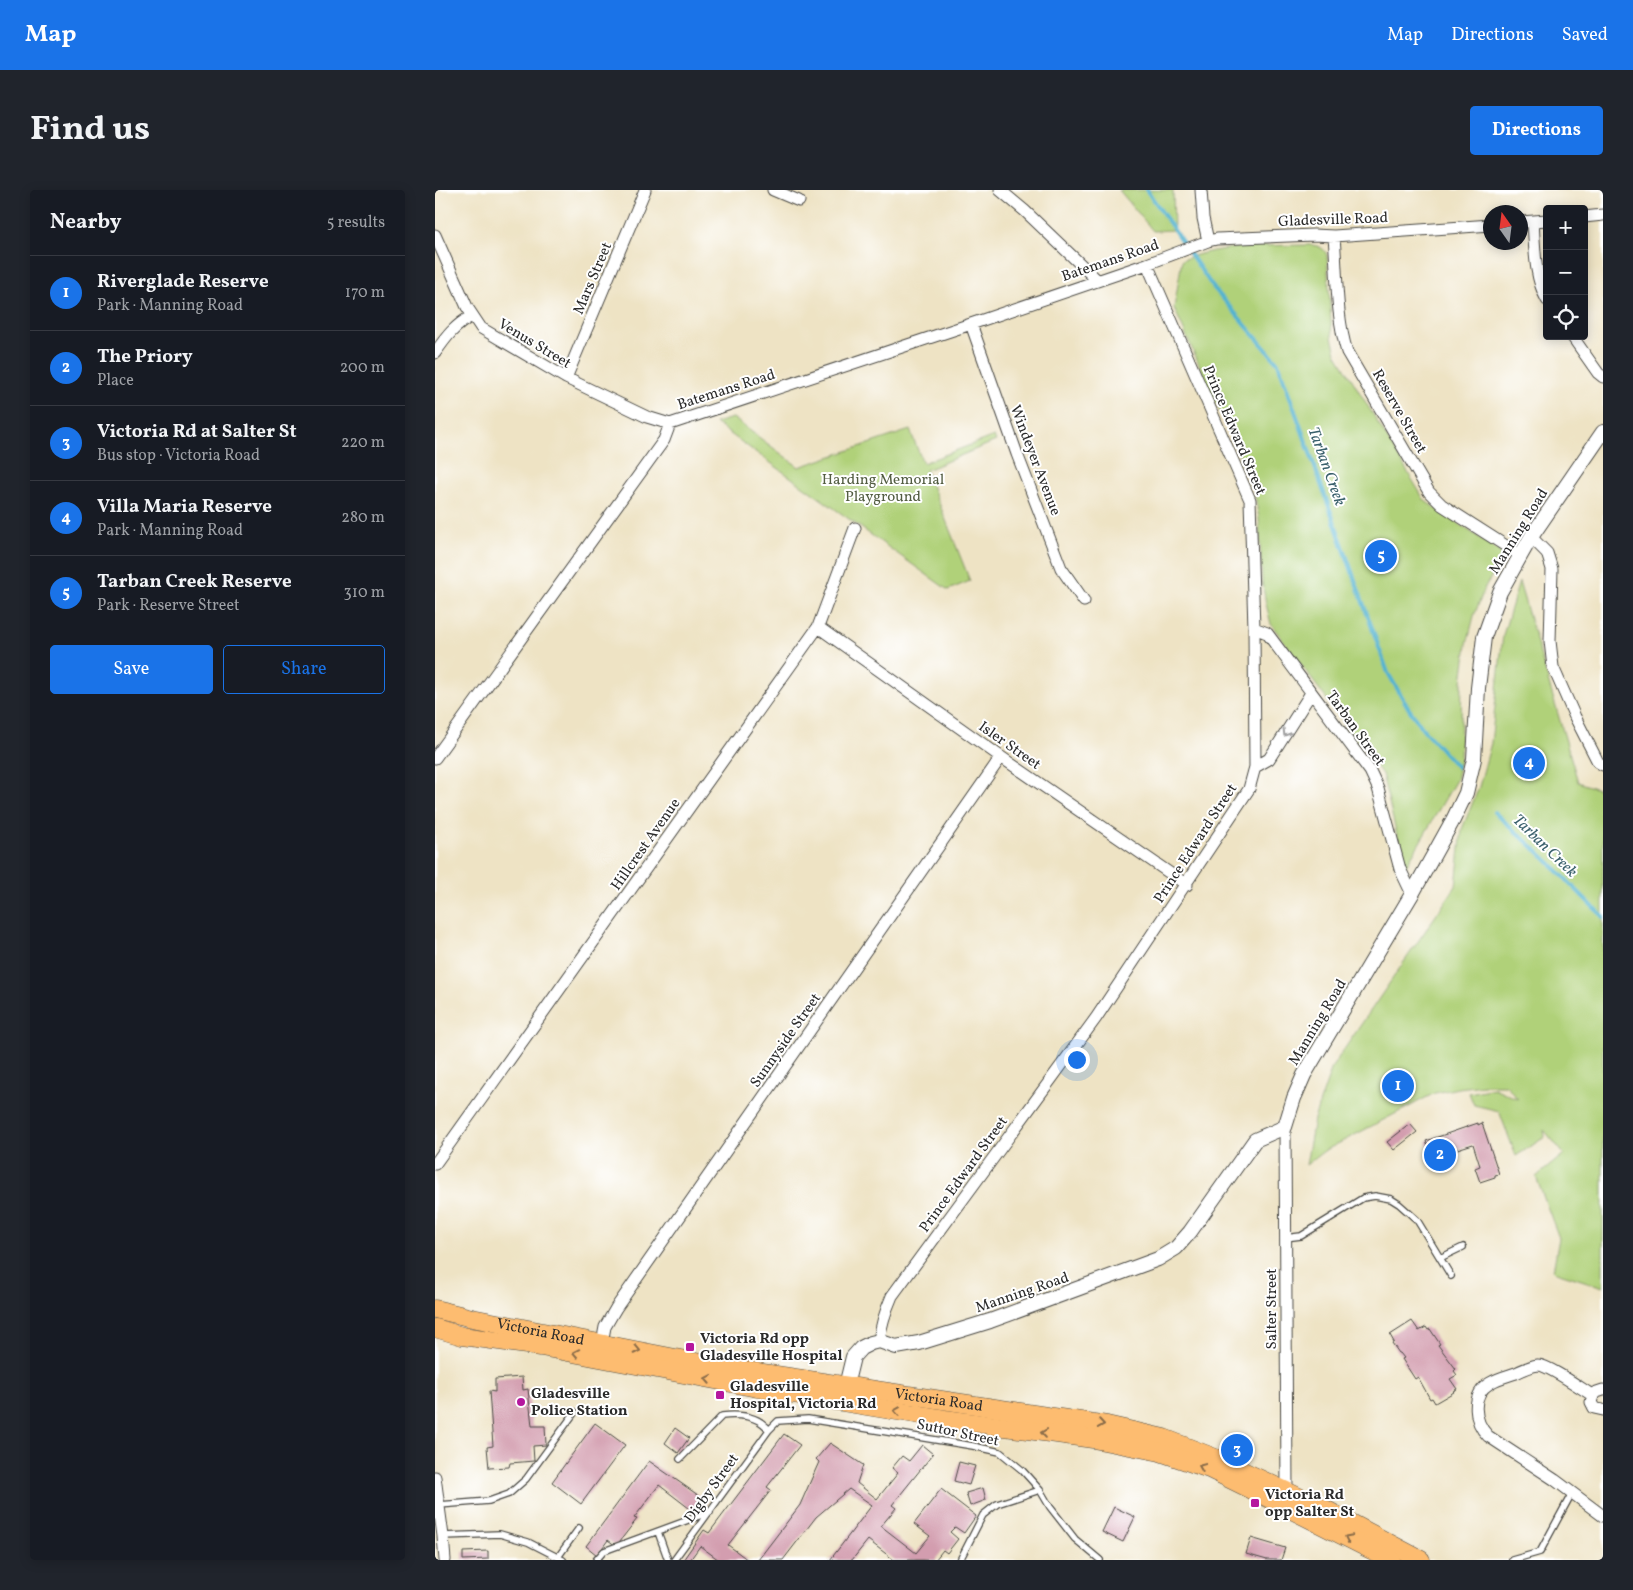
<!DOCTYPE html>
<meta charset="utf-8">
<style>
:root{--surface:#171b24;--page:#20242c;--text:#f1f3f6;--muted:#9ea1a6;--line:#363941;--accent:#1a73e8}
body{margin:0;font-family:Vollkorn,serif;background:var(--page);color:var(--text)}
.controls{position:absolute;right:15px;top:15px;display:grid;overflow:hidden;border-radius:5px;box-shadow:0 2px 12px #0003}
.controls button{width:45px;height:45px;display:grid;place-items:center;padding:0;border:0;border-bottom:1px solid var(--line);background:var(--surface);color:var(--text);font:25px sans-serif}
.compass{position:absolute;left:1048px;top:15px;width:45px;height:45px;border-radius:50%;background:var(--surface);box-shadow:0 2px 12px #0003;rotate:346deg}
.you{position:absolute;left:641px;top:869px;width:18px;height:18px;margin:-12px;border:4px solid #fff;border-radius:50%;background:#1a73e8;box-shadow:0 0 0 8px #1a73e833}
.badge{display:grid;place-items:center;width:32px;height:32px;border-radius:50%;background:var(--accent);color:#fff;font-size:16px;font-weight:700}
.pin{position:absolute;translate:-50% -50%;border:2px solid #fff;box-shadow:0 1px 5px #0006}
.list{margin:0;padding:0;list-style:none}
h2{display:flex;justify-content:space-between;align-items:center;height:65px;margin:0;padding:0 20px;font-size:21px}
h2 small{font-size:16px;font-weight:400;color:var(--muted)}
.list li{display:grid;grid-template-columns:32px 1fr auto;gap:15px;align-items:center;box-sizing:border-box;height:75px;padding:0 20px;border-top:1px solid var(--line)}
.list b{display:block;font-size:19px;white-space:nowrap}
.list p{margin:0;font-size:16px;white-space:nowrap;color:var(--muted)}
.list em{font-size:16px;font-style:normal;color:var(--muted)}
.actions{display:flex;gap:10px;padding:15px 20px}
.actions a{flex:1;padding:11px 0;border:1px solid var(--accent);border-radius:5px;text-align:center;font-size:18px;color:var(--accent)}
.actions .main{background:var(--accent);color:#fff}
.icon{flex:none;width:28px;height:28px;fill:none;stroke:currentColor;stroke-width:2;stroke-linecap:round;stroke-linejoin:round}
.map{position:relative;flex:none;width:1168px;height:1370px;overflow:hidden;border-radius:5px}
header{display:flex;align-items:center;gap:30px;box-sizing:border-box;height:70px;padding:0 25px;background:var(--accent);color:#fff}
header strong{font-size:24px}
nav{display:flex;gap:28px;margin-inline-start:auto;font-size:18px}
.intro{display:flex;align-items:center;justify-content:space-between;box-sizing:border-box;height:120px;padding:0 30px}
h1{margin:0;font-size:35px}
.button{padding:12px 22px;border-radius:5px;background:var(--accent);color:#fff;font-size:18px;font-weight:700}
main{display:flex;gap:30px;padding:0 30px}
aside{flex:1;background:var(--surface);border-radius:5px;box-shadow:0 2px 12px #0003}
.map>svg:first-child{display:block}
</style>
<header>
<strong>Map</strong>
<nav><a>Map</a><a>Directions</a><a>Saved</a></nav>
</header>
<div class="intro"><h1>Find us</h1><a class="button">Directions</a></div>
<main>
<aside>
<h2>Nearby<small>5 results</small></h2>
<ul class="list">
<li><span class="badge">1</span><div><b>Riverglade Reserve</b><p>Park · Manning Road</p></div><em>170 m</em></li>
<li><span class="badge">2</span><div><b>The Priory</b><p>Place</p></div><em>200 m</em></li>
<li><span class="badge">3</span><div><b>Victoria Rd at Salter St</b><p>Bus stop · Victoria Road</p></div><em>220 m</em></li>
<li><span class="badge">4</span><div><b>Villa Maria Reserve</b><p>Park · Manning Road</p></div><em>280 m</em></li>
<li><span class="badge">5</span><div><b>Tarban Creek Reserve</b><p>Park · Reserve Street</p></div><em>310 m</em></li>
</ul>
<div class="actions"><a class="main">Save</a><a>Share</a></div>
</aside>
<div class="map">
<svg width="1168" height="1370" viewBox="0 0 1168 1370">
<rect width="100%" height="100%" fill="#fff"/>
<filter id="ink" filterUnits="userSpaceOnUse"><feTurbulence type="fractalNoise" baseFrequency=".02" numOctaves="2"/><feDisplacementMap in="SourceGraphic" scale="10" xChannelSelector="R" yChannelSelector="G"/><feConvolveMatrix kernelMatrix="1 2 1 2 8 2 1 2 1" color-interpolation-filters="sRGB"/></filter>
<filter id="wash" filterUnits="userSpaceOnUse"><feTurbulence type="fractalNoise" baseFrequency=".0096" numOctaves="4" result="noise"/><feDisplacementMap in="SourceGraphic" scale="20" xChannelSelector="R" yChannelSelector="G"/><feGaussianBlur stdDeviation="1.12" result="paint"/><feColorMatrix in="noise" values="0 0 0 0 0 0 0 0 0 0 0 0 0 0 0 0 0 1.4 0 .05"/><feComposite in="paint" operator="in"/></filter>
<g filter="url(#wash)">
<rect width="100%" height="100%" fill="#eee3c4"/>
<path fill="#b0d179" stroke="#6e7e52" d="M684,0h54l1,40 -21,1z
M876,55c8,1 14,3 16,11l5,81 4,16 89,148 74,50 4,7 -18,29 -11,29 -7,28 -5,38 -2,79 -4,19 -51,88 -23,-94 -111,-150 -5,-20 -4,-23 -3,-62 -5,-31 -80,-180 8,-48c41,-16 85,-14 129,-15z
M298,228l66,49 111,-37 13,33 71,-27 2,5 -70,29 44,111 -22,9 -233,-167z
M1084,392l59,200 25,9v496l-50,-16 6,-33 -23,-61 28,-23 -20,-24 1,7 -29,19 -17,-45 -25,-6 -5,-12 25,-5 24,11 -12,-14h-22l-26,3 -23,5 -111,58 -18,14 8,-46 18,-52 124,-181 6,-57 17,-42 12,-44 12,-108z"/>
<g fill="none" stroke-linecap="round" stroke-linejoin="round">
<path stroke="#52b3d1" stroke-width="4" d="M712,0l65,96 66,77 110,310 21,36 14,20 34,38
M1059,622l53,48 56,57"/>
</g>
<g id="blocks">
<path fill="#d39daf" d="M1043,933v2l4,-2 17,51 -4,1v2l-15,5 -5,-14 5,-2 -7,-22 -25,8 2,5 -16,6 -8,-22z
M975,934l7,8 -23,18 -7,-8z
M977,1131l7,10 7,-4 2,3 2,-1 10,15 -2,1 18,24 -2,2 3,4 -7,4 7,10 -4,2 1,1 -19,11 -3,-5 -2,1 -12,-22 -3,2 -13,-20 2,-1 -4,-5h-1l-7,-10 2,-1 -4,-7z
M87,1187l1,13 5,-1 4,37h13l1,19 -13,1 1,15 -24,2 -1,4 -20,1 -2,-21 6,-1 -4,-55 6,1v-13z
M160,1233l30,22 -44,59 -29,-22z
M240,1238l14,10 -11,15 -13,-10z
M349,1244l16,11 -33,42 4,3 -43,55 20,15h-29l-19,-14 -10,14h-7l21,-30 5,3z
M395,1253l33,22 -6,18 20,16 21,-26 -6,-5 10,-12 7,5 13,-16 11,9 -41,51 4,3 -15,18 35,27 14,-17 -16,-12 27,-35 35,27 -12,17 -9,-6 -5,5 8,7 -11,14 -4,-3 -8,10h-41l-26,-20 -16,20h-22l42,-55 -23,-16 -33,28 -33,43h-25l42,-55 19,-43 -3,-3z
M214,1271l59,41 -10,13 -39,-30 -25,33 3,1 -21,27 -8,-6 -11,15 -11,-9z
M524,1272l16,4 -6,19 -15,-4z
M548,1298l3,12 -16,6 -4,-13z
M679,1317l21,10 -12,25 -21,-10z
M816,1348l34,10 -4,12h-14l-21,-6z
M53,1361v8l-25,1v-8z"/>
</g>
</g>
<g filter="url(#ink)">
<use href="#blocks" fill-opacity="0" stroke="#484742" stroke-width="1"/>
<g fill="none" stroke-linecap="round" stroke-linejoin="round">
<defs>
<path id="service" d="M850,1048l16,-2 62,-38 12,-2 16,3 8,5 18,16 34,56
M1005,1068l23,-11
M245,1269l42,-43c17,-2 36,-1 47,14
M4,1315l50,-4 20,-7 17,-15 49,-67
M223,1342l10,28
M8,1346l57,-2 28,8 35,18
M123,1367l21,-29
M161,1370l8,-9 106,-39
M239,1370l95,-130 9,-9 30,-2 165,27 27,6 22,18 18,20 10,17 25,32 25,21
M525,1370l23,-45 14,-11 43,-14
M1077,1370l28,-8 32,-59"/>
<path id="minor" d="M338,0l26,11
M565,0l25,21 72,69
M766,0l2,28 5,23
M1149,27l19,-2
M1086,32l26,-2
M1098,32c2,26 1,54 14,78
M0,45l32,72 14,21 85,50 81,39 23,7 301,-100 176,-60 61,-23 9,-2 97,-4 20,1 157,-11
M899,46c3,36 2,81 13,116l82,140 13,13 78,50
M536,134l46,130 44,114 23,33
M1137,146l26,37 5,4
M0,163c11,-16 20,-28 37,-37
M131,188l79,-188
M1096,347l16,16 5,16 -2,72 3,26 22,50 23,45 5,3
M383,437l183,130 186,128
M819,438l13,5 103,138 8,17 22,81 12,25
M0,568l229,-318 6,-16
M820,577l14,-8 42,-66
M850,937l2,364
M0,974l383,-537 37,-99
M444,1151c2,-17 6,-29 13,-45l204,-278 153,-229 6,-22 -1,-139 -4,-128 -103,-236
M167,1153l3,-16 11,-19 385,-551
M1168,1200l-9,3 -3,9 3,6 9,2
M1157,1205c-10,-6 -44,-30 -54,-30 -7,1 -16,5 -22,8 -9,3 -18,5 -26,10 -20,12 -16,39 -2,53l67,44 48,36
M0,1287l8,59 2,24"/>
<path id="tertiary" d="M409,1204l9,-37 8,-9 10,-5 8,-2 17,6 23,-4 71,-22 168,-62 18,-11 14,-16 65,-92 30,-13 9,-29 10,-23 108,-181 41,-74 13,-27 8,-34 4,-71 6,-51 16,-45 31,-55 72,-105"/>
<g id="trunk">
<path id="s1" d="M0,1119l37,9 239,47 396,60 57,13 49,19 112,52 96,51"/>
<path d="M0,1138l27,8 79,11 216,41 188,31 148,20 67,13 49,17 41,20 141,71"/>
</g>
</defs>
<use href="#service" stroke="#484742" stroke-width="8"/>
<use href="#minor" stroke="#484742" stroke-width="13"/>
<use href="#tertiary" stroke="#484742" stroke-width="16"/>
<use href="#trunk" stroke="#484742" stroke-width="19"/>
<use href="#service" stroke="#fff" stroke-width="5.5"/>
<use href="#minor" stroke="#fff" stroke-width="11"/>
<use href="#tertiary" stroke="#fff" stroke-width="14"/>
<use href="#trunk" stroke="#fdbc6f" stroke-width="18"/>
</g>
<defs><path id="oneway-chevron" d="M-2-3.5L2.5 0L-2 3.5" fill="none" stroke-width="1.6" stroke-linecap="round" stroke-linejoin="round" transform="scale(1.25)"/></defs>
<use stroke="#a0a0a0" href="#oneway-chevron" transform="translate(851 543) rotate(122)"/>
<g stroke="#8a6c4a">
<use href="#oneway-chevron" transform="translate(202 1160) rotate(12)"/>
<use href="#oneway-chevron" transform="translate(141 1163) rotate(-169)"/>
<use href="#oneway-chevron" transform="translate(273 1189) rotate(-169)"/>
<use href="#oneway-chevron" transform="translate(462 1221) rotate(-171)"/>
<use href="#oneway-chevron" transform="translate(666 1234) rotate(9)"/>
<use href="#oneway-chevron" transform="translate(609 1243) rotate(-172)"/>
<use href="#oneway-chevron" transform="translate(767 1277) rotate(-158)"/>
<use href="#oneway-chevron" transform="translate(913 1348) rotate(-153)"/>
</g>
</g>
<g fill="#b5179e" stroke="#fff" stroke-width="2">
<rect x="250" y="1152" width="10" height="10" rx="2.5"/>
<rect x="280" y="1200" width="10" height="10" rx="2.5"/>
<circle cx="86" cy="1212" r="5"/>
<rect x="815" y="1308" width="10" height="10" rx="2.5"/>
</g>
<g text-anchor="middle" stroke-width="4" stroke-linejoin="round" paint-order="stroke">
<g font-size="15" fill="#2b2b2b" stroke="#fff">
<text transform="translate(898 29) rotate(-2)" y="5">Gladesville Road</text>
<text transform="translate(675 70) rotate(-19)" y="5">Batemans Road</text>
<text transform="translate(157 88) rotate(-67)" y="5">Mars Street</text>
<text transform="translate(100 153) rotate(31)" y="5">Venus Street</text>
<text transform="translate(291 199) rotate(-18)" y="5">Batemans Road</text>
<text transform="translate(965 221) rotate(60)" y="5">Reserve Street</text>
<text transform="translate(800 240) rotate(67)" y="5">Prince Edward Street</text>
<text transform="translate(601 270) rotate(69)" y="5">Windeyer Avenue</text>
<text transform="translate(1083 341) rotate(-58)" y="5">Manning Road</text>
<text transform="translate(921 538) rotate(54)" y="5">Tarban Street</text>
<text transform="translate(575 555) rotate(35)" y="5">Isler Street</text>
<text transform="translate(760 653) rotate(-57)" y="5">Prince Edward Street</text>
<text transform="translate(210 654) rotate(-55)" y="5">Hillcrest Avenue</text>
<text transform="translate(882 832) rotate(-59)" y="5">Manning Road</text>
<text transform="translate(350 850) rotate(-55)" y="5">Sunnyside Street</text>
<text transform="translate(528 984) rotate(-54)" y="5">Prince Edward Street</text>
<text transform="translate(587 1102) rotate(-19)" y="5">Manning Road</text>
<text transform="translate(836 1119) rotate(-90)" y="5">Salter Street</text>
<text dy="5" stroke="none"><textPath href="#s1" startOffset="108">Victoria Road</textPath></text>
<text dy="5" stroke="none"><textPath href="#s1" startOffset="512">Victoria Road</textPath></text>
<text transform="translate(523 1242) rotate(12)" y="5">Suttor Street</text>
<text transform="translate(276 1298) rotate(-54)" y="5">Digby Street</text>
</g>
<g font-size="15" fill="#535d42" stroke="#fff">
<text x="448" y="294">Harding Memorial<tspan x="448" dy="17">Playground</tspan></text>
</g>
<g font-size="15" font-weight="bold" fill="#2b2b2b" stroke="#fff" text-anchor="start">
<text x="265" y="1153">Victoria Rd opp<tspan x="265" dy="17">Gladesville Hospital</tspan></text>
<text x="295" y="1201">Gladesville<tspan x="295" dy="17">Hospital, Victoria Rd</tspan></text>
<text x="96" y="1208">Gladesville<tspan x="96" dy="17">Police Station</tspan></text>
<text x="830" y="1309">Victoria Rd<tspan x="830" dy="17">opp Salter St</tspan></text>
</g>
<g font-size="16" font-style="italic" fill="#3b616d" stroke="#fff">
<text transform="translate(893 276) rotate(70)" y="6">Tarban Creek</text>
<text transform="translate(1111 655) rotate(44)" y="6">Tarban Creek</text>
</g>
</g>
</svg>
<div class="controls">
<button>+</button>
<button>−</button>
<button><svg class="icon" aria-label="locate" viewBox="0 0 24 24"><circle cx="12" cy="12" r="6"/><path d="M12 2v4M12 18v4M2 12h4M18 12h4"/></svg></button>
</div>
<svg class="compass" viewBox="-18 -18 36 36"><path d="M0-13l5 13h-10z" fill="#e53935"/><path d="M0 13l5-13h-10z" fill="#9ea1a6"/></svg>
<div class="you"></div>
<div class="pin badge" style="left:963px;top:896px">1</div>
<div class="pin badge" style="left:1005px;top:965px">2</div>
<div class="pin badge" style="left:802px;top:1260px">3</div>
<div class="pin badge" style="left:1094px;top:573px">4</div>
<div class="pin badge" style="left:946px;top:366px">5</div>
</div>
</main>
